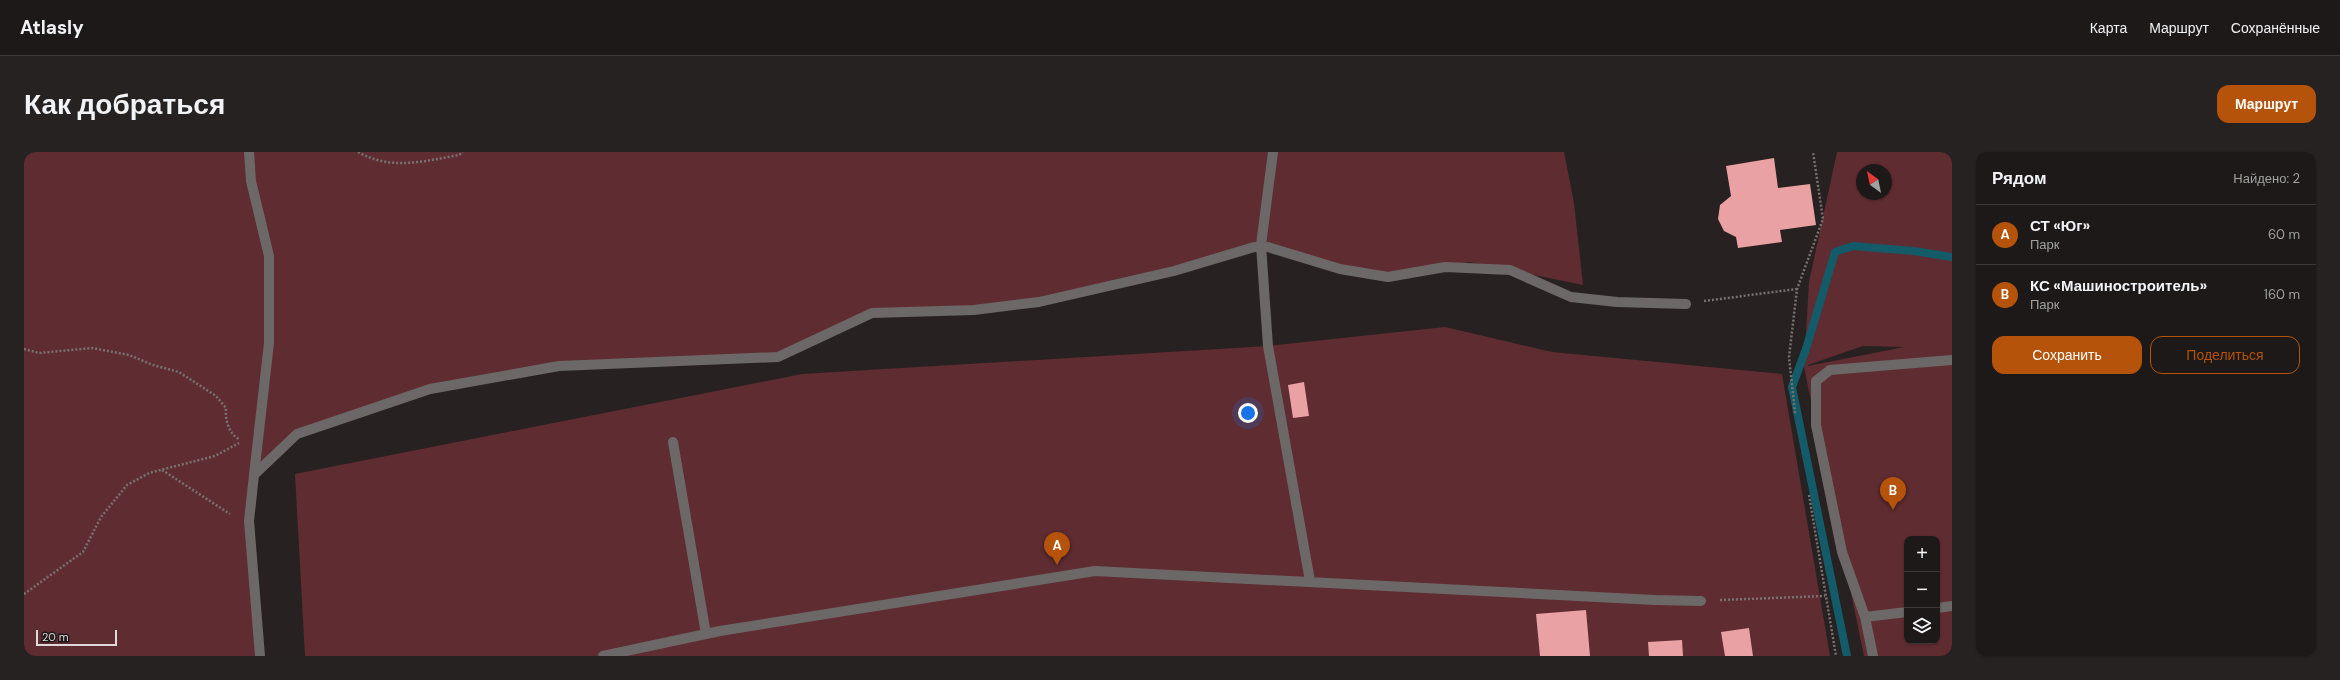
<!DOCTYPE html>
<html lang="ru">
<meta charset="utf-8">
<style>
:root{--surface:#1e1919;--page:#262222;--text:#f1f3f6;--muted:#a1a0a2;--line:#3c3838;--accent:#b45309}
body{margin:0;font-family:"DM Sans",sans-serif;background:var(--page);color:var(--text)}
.controls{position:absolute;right:12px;bottom:12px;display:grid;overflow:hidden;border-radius:8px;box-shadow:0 1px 3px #0004}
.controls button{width:36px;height:36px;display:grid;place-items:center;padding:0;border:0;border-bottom:1px solid var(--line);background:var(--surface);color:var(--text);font:20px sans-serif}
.compass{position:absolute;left:1832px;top:12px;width:36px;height:36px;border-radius:50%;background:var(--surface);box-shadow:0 1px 3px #0004;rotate:327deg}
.scale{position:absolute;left:12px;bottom:10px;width:81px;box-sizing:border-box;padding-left:4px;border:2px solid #dfdada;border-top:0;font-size:11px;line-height:14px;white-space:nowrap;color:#dfdada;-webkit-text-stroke:3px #1e1718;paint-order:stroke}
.you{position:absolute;left:1224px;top:261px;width:14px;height:14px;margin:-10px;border:3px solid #fff;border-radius:50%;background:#1a73e8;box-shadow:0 0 0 6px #1a73e833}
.badge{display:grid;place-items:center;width:26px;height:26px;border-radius:50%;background:var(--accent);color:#fff;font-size:13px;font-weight:700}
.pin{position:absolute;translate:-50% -33px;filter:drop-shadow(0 1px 2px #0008)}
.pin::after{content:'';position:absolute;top:21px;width:14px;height:12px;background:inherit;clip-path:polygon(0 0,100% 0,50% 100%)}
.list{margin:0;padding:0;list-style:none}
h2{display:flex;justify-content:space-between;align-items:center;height:52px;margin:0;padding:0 16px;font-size:17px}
h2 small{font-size:13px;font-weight:400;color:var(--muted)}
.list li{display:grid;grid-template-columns:26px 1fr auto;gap:12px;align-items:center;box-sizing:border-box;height:60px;padding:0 16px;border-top:1px solid var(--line)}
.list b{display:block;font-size:15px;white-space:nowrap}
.list p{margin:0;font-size:13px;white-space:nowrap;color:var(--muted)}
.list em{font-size:13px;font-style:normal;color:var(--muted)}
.actions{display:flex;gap:8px;padding:12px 16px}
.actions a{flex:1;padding:9px 0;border:1px solid var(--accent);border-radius:12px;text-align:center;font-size:14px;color:var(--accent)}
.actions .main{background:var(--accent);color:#fff}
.icon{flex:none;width:22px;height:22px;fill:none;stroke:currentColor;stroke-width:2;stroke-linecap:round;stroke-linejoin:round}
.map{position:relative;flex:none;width:1928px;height:504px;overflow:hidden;border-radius:12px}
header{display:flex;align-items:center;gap:24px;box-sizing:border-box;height:56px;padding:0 20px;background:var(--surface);border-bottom:1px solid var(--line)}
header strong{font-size:19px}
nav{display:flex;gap:22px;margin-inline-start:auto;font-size:14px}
.intro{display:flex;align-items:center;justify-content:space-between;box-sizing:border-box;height:96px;padding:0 24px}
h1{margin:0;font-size:28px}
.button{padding:10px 18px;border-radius:12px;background:var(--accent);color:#fff;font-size:14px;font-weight:700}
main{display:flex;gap:24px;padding:0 24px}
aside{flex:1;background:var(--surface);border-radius:12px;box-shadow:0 1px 3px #0004}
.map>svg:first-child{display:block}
</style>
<header>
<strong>Atlasly</strong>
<nav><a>Карта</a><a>Маршрут</a><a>Сохранённые</a></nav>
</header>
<div class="intro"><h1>Как добраться</h1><a class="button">Маршрут</a></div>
<main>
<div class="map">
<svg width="1928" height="504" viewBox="0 0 1928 504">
<rect width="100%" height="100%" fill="#282121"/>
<path fill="#5f2c31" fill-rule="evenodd" d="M0,0h1540l10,51 9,82 -113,-23 -82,15 -127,-32 -222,57 -167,11 -94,44 -219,9 -129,23 -133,45 -43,41 -5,46 11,135h-236z
M1813,0h115v504h-88l-60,-289 5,-85zM1838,18h24v24h-24zM1839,194l41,1 -96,19v-1zM1883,387h30v102h-30z
M1421,175l107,25 230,22 48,282h-1525l-10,-182 507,-100 466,-28z"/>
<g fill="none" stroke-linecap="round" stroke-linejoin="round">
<path stroke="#145b69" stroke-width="8" d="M1823,504l-55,-269 14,-38 29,-97 18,-6 61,5 38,6"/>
</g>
<path fill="#e9a1a4" d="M1750,6l4,30 32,-4 6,41 -36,5 2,12 -44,6 -2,-11 -12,-6 -6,-12 2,-14 11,-9 -5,-30z
M1280,230l5,34 -16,2 -5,-33z
M1562,458l4,46h-50l-4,-42z
M1725,476l4,28h-28l-4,-24z
M1658,488l1,16h-34l-1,-14z"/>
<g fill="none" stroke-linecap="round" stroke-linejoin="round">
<path stroke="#787272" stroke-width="2.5" stroke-dasharray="2 2" stroke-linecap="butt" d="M334,0c33,19 66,9 101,3l4,-3
M1680,149l93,-12
M0,197l15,4 53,-5 37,7 24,10 26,7 37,24 10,12c-1,11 2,25 13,31
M1771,261l-6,-56 8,-68 26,-70 -10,-67
M138,318l68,44
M1785,343l27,161
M0,442l59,-42 18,-35 26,-32 22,-12 66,-17 24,-13
M1696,448l105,-4"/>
<path stroke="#6c6868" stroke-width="10" d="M225,0l2,29 18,75v87l-15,132
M1249,0l-12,93 7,101 42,235
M649,290l33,192
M1913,456l15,-2
M1841,465l42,-5
M236,504l-11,-135 5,-46 43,-41 133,-45 129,-23 219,-9 94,-44 102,-3 65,-8 135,-31 87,-26 79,24 48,8 57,-10 65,3 61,27 46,5 69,2
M579,504l117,-25 375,-60 560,29 46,1
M1849,504l-8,-39 -23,-65 -26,-127v-44l14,-11 122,-10"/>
</g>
</svg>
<div class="controls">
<button>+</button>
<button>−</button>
<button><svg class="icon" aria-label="layers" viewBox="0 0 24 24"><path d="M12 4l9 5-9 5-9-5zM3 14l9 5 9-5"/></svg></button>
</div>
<svg class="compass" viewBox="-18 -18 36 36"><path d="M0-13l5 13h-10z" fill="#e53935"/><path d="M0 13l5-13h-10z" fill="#a1a0a2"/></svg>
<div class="scale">20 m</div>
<div class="you"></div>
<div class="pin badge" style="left:1033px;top:413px">A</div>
<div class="pin badge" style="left:1869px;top:358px">B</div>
</div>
<aside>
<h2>Рядом<small>Найдено: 2</small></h2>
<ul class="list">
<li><span class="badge">A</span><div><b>СТ «Юг»</b><p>Парк</p></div><em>60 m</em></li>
<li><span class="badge">B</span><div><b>КС «Машиностроитель»</b><p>Парк</p></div><em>160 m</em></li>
</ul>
<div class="actions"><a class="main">Сохранить</a><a>Поделиться</a></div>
</aside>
</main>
